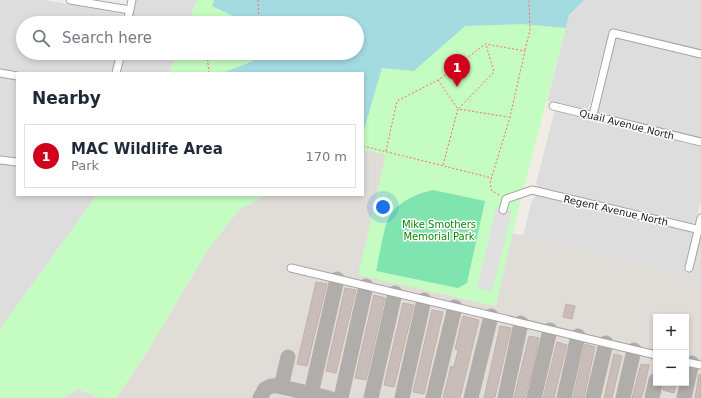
<!DOCTYPE html>
<meta charset="utf-8">
<style>
:root{--surface:#fff;--page:#f6f6f7;--text:#1f2937;--muted:#747a83;--line:#e0e1e3;--accent:#d0001c}
body{margin:0;font-family:"DejaVu Sans",sans-serif;background:var(--page);color:var(--text)}
.controls{position:absolute;right:12px;bottom:12px;display:grid;overflow:hidden;border-radius:0px;box-shadow:0 2px 6px #0003}
.controls button{width:36px;height:36px;display:grid;place-items:center;padding:0;border:0;border-bottom:1px solid var(--line);background:var(--surface);color:var(--text);font:20px sans-serif}
.you{position:absolute;left:383px;top:207px;width:14px;height:14px;margin:-10px;border:3px solid #fff;border-radius:50%;background:#1a73e8;box-shadow:0 0 0 6px #1a73e833}
.badge{display:grid;place-items:center;width:26px;height:26px;border-radius:50%;background:var(--accent);color:#fff;font-size:13px;font-weight:700}
.pin{position:absolute;translate:-50% -33px;filter:drop-shadow(0 1px 2px #0008)}
.pin::after{content:'';position:absolute;top:21px;width:14px;height:12px;background:inherit;clip-path:polygon(0 0,100% 0,50% 100%)}
.list{margin:0;padding:0;list-style:none}
h2{display:flex;justify-content:space-between;align-items:center;height:52px;margin:0;padding:0 16px;font-size:17px}
h2 small{font-size:13px;font-weight:400;color:var(--muted)}
.list li{display:grid;grid-template-columns:26px 1fr auto;gap:12px;align-items:center;box-sizing:border-box;height:64px;margin:0 8px 8px;padding:0 8px;border:1px solid var(--line);border-radius:0px}
.list b{display:block;font-size:15px;white-space:nowrap}
.list p{margin:0;font-size:13px;white-space:nowrap;color:var(--muted)}
.list em{font-size:13px;font-style:normal;color:var(--muted)}
.icon{flex:none;width:22px;height:22px;fill:none;stroke:currentColor;stroke-width:2;stroke-linecap:round;stroke-linejoin:round}
.map{position:relative;flex:none;width:701px;height:398px;overflow:hidden}
.search{position:absolute;background:var(--surface);box-shadow:0 2px 6px #0003;left:16px;top:16px;width:348px;height:44px;display:flex;align-items:center;gap:10px;box-sizing:border-box;padding:0 14px;border-radius:22px;color:var(--muted);font-size:15px}
.panel{position:absolute;background:var(--surface);box-shadow:0 2px 6px #0003;left:16px;top:72px;width:348px;height:124px;border-radius:0px}
.map>svg:first-child{display:block}
</style>
<div class="map">
<svg width="701" height="398" viewBox="0 0 701 398">
<rect width="100%" height="100%" fill="#f1ece6"/>
<path fill="#dedddd" d="M0,0h45l78,14 -1,9h-99v30h93l-4,20h-92l-20,-3z
M135,0h62l-9,23h-58z
M584,0h117v51l-91,-22 -22,81 -3,1 -38,-10 22,-86z
M614,38l87,20v80l-104,-26z
M124,53h53l-8,20h-50z
M0,77l17,2v80l-17,-3z
M555,110l146,36v54l-5,22 -3,3 -155,-38 -2,-4z
M0,164l17,1v30h80l-97,134z
M536,195l154,37 9,6 2,-2v44l-178,-44 8,-33z"/>
<path fill="#e0dcd7" fill-rule="evenodd" d="M363,149l23,5 -27,121 137,31 16,-73 189,47v118h-585l33,-49 58,-98 32,-41 26,-15h98zM656,317h30v66h-30z
M78,389l22,9h-37z"/>
<path fill="#c5fcc1" d="M197,0h387l-15,16c-25,96 -52,193 -73,290l-138,-31 28,-120 -23,-6v-76h-194l8,-20h180v-30h-169z
M97,195h168l-26,15 -32,41 -58,98 -33,49h-16l-22,-9 -15,9h-63v-69z"/>
<path fill="#80e4b0" d="M433,190l52,11 -18,82 -9,5 -82,-17c3,-12 8,-45 13,-54 8,-15 29,-24 44,-27z"/>
<path fill="#e0e0e0" d="M496,208l16,3 -20,81 -15,-4z"/>
<path fill="#a4dbe1" d="M214,0h370l-15,15 -3,13 -44,-4 -57,2 -51,45 -32,-3 -19,65v-60h-141l29,-11 9,-9h97v-30h-109l-36,-17z"/>
<g fill="none" stroke-linecap="round" stroke-linejoin="round">
<path stroke="#b0adaa" stroke-width="15" d="M281,387l7,-30
M311,394l26,-115
M260,398l5,-9 6,-3h7l51,12
M341,398l25,-112
M371,398l24,-105
M402,398l22,-98
M433,398l22,-91
M471,398l20,-82
M505,398l16,-75
M534,398l16,-68
M564,398l14,-62
M593,398l13,-55
M623,398l11,-48
M652,398l4,-18
M684,398l8,-35"/>
</g>
<path fill="#c9bdb9" stroke="#c4b0a7" d="M316,282l11,2 -20,82 -10,-2z
M345,288l11,2 -20,83 -10,-2z
M374,295l11,3 -19,82 -11,-2z
M403,303l11,2 -20,82 -10,-2z
M566,304l9,2 -3,13 -9,-2z
M432,310l11,2 -19,82 -11,-2z
M463,316l16,4 -8,33 -11,45h-17l8,-32 3,1 4,-17 -3,-1z
M500,326l11,2 -16,69 -11,1z
M529,336l10,2 -5,26 -9,34h-11z
M557,342l10,3 -11,44 -2,9h-11z
M585,344l10,3 -9,42 -2,9h-11z
M614,354l8,2 -10,42h-8z
M641,364l8,1 -5,24 -3,9h-9z
M699,374l2,1v23h-6z
M664,383h12l-2,10 -11,-3z"/>
<g fill="none" stroke-linecap="round" stroke-linejoin="round">
<defs>
<path id="minor" d="M70,0l60,10
M127,23l5,-23
M0,73l17,3
M116,73l5,-20
M553,106l148,36
M593,115l20,-82 88,21
M0,160l17,2
M503,210l3,-11 26,-9 169,40
M291,268l365,87
M689,268l12,-50
M686,362l15,3"/>
</defs>
<use href="#minor" stroke="#a4a4a4" stroke-width="9"/>
<path stroke="#ff696e" stroke-width="1" stroke-dasharray="2 2" stroke-linecap="butt" d="M258,0l1,23
M525,50l5,-20 -1,-30
M209,73l-2,-19 24,1 7,-2
M438,80l20,29 36,-37 -8,-27
M363,146l129,32
M386,151l11,-50 43,-22 45,-35 40,7 -15,66 -20,66 2,8 8,4
M443,165l15,-56 50,8"/>
<use href="#minor" stroke="#fff" stroke-width="7"/>
</g>
<g text-anchor="middle" stroke-width="3" stroke-linejoin="round" paint-order="stroke">
<g font-size="10" fill="#202020" stroke="#fff">
<text transform="translate(627 124) rotate(14)" y="4">Quail Avenue North</text>
<text transform="translate(616 210) rotate(13)" y="4">Regent Avenue North</text>
</g>
<g font-size="10" fill="#0d8606" stroke="#fff">
<text x="439" y="228">Mike Smothers<tspan x="439" dy="12">Memorial Park</tspan></text>
</g>
</g>
</svg>
<div class="controls">
<button>+</button>
<button>−</button>
</div>
<div class="you"></div>
<div class="pin badge" style="left:457px;top:87px">1</div>
<div class="search"><svg class="icon" aria-label="search" viewBox="0 0 24 24"><circle cx="10" cy="10" r="6"/><path d="M15 15l6 6"/></svg>Search here</div>
<section class="panel">
<h2>Nearby<small></small></h2>
<ul class="list">
<li><span class="badge">1</span><div><b>MAC Wildlife Area</b><p>Park</p></div><em>170 m</em></li>
</ul>
</section>
</div>
